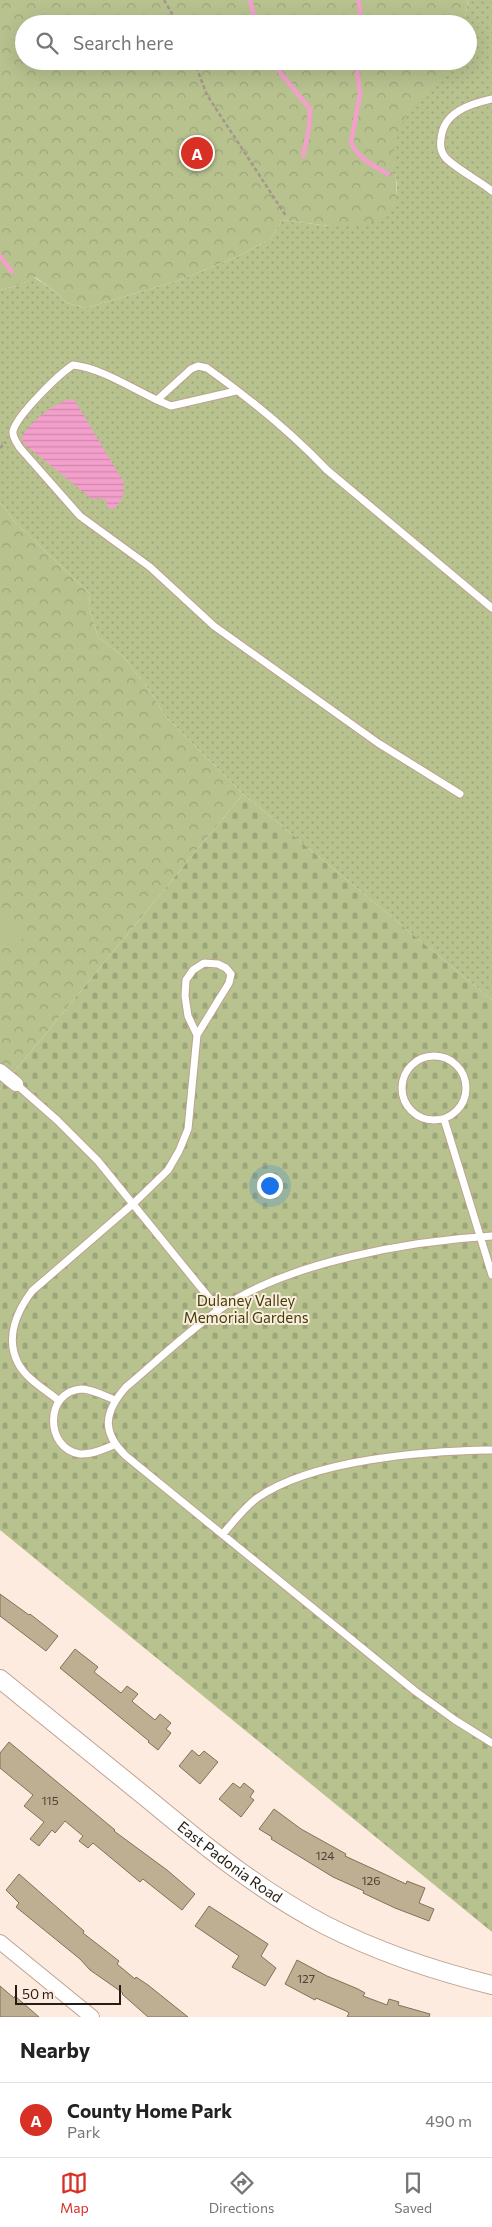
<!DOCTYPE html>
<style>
:root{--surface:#fff;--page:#f2f2f2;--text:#222;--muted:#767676;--line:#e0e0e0;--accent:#d93025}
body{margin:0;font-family:Commissioner,sans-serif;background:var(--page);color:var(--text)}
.scale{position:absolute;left:15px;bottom:12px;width:106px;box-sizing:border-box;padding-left:5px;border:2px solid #271c15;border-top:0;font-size:14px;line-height:18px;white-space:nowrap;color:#271c15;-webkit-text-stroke:4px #feebe0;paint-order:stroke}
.you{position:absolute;left:269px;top:1185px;width:18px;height:18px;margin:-12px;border:4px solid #fff;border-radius:50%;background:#1a73e8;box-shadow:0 0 0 8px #1a73e833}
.badge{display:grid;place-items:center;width:32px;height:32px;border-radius:50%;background:var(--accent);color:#fff;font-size:16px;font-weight:700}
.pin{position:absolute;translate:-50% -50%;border:2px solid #fff;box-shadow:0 1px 5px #0006}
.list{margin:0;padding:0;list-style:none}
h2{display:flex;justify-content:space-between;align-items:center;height:65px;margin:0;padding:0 20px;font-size:21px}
h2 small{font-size:16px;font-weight:400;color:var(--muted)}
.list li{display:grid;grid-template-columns:32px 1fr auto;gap:15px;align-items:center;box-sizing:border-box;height:75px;padding:0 20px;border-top:1px solid var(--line)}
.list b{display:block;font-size:19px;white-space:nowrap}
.list p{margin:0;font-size:16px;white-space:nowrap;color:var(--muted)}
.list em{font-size:16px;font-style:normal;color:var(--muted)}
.icon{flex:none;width:28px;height:28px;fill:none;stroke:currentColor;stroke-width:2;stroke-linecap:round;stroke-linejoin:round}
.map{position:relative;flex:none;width:492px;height:2017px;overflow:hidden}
.search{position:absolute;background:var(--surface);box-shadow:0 5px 20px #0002;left:15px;right:15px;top:15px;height:55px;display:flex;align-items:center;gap:12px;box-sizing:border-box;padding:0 18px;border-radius:28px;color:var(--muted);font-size:19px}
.sheet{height:140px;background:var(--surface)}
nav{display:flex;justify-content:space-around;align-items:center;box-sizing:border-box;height:70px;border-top:1px solid var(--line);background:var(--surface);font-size:14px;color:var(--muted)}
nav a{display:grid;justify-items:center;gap:2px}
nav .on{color:var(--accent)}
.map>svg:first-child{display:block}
</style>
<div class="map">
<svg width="492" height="2017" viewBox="0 0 492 2017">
<defs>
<pattern id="grass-dots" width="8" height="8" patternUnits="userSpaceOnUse" patternTransform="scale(1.25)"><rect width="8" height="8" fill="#b7c28f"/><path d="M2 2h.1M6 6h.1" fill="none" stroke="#9da67a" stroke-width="1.8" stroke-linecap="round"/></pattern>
<pattern id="cemetery-stones" width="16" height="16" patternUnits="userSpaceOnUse" patternTransform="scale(1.25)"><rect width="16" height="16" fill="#b7c28f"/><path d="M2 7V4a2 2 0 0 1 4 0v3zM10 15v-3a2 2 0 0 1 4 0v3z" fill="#9da67a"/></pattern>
<pattern id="park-crowns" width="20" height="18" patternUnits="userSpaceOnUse" patternTransform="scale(1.25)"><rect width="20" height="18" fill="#b7c28f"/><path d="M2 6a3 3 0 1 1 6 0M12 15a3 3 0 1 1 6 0" fill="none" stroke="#9da67a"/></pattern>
<pattern id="water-rules" width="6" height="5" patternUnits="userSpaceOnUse" patternTransform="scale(1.25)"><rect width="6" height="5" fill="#f39fcb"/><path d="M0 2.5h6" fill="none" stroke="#d088ad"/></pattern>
</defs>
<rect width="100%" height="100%" fill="#feebe0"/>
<path fill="url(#grass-dots)" d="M468,0h24v1000l-249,-206 -78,-78 -13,-22 -28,-37 -26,-20 -9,-30 1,-13 -75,-72 -15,-20v-212l20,-5 14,-8 23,16 10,10 19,5 91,-27 64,-26 30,-17 11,-18 48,6 67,-29c1,-27 -8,-49 -18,-74l71,-55 3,-7h15v-37h-4z"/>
<path fill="url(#cemetery-stones)" d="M243,794l249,206v932l-492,-402v-441z"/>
<path fill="url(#park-crowns)" d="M0,0h468l-4,24h-440v37h429l-13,23 -16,13 -19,20 -11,28 3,52 -8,17 -28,12h-31l-48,-6 -11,18 -30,17 -64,26 -91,27 -19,-5 -10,-10 -22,-16 -15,8 -20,5z
M0,502l15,20 75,72 -1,13 9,30 26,20 28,37 13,22 78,78 -243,295z"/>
<path fill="#b7c28f" d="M0,911l27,22 -14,18 -13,-11z"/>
<path fill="url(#water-rules)" d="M71,399l4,2 48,80c2,10 -1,22 -10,28l-5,-1 -2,-8 -6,-2 -8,1 -69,-56 -1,-7c11,-16 30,-32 49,-37z"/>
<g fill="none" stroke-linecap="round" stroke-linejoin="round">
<path stroke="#f39fcb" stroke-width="4.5" d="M250,0l6,24
M358,0l2,8 -1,16
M271,61l39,48 -1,19 -6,28
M356,61l4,33 -9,48c6,16 23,24 37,32
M0,256l12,16"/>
</g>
<path fill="#beaf92" stroke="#7f7256" d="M0,1594l29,21 1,-1 28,22 -12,15 -46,-35z
M75,1649l23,18 -4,5 27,21 6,-7 11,8 -6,7 2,2 21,17 5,-6 11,9 -5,6 5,4 -13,17 -10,-8 1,-1 -89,-73z
M9,1742l106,88 -1,1 53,39 28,24 -13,16 -39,-31 -3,3 -47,-39 -5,5 -9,-7 4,-5 -18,-15 -10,12 -3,-3 -13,16 -9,-7 14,-17 -20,-16 9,-11 -33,-27v-15z
M192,1750l7,6 5,-5 14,11 -18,22 -21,-18z
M233,1783l7,5 4,-5 10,8 -4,6 4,3 -13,17 -22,-18z
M274,1809l27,20 45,25 -1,2 61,28 1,-3 18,7 -6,15 15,6 -5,12 -34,-13 -32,-15 1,-2 -31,-14 -62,-38 1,-2 -13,-8z
M19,1874l65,57 -1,2 36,28 -2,3 18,15 1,-2 12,8 40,32h-40l-26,-23 1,-1 -33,-23 -10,-11 -64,-52 3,-4 -13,-13z
M209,1906l59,38 -7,12 15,12 -11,18 -33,-19 7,-11 -44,-30z
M297,1960l30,16 31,13 7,4 -2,3 24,9 2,-6 10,3 -1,3 32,9 -1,3h-82l2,-4 -3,-2 -30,-13 -1,2 -30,-16z
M0,1986l14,12 1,-2 24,21h-39z"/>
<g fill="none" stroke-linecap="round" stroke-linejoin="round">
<defs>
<path id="service" d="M492,99c-22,5 -49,13 -51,40 -1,6 0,13 4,18 8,10 35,24 47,34
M157,400l14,6 65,-15
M460,794l-82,-51 -164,-117 -64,-59 -70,-51 -60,-68c-3,-5 -8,-11 -7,-17 4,-16 46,-57 60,-66 28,3 58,23 84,35l34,-31 7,-3 9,2c42,30 84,64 120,102l165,138
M402 1088a32 32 0 1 1 64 0a32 32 0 1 1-64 0Z
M16,1084l41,36 41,41 121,149
M444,1119l48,156
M492,1236c-83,5 -204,26 -272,73 -32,22 -64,53 -94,78 -22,25 -25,45 0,69l289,235 40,29 37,23
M58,1400c-12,-10 -32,-21 -40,-37 -13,-25 -1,-52 14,-72l102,-88 34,-33 11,-19 9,-22 9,-94 -9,-19 -3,-20 1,-16 7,-10 11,-7 14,1 8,4 5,6 -2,9 -32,52
M114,1445c-10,4 -22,10 -34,9 -35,-5 -36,-62 1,-65 11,0 24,7 34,11
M223,1534c10,-12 21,-26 34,-36 56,-39 168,-47 235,-48"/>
<path id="minor" d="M0,1071l16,13
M0,1942l92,75"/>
<g id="tertiary">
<path id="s1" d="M0,1679c51,41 102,83 153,124 54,45 109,89 172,122 53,27 110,46 167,60"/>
</g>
</defs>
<use href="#service" stroke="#c0a290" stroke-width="9"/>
<use href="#minor" stroke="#c0a290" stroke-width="16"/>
<use href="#tertiary" stroke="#c0a290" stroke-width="20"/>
<path stroke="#a6978d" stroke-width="2.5" stroke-dasharray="4 2.5" stroke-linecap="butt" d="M164,0l14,24
M194,61l13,34 79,121
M0,448l6,-6"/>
<use href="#service" stroke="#fff" stroke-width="7"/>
<use href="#minor" stroke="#fff" stroke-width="14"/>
<use href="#tertiary" stroke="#fff" stroke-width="18"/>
</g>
<g text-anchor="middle" stroke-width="4" stroke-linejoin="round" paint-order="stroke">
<g font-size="12" fill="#4d4134">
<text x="50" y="1805">115</text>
<text x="325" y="1860">124</text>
<text x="371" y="1885">126</text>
<text x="306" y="1983">127</text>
</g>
<g font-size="15" fill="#3b4400" stroke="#feebe0">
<text x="246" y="1306">Dulaney Valley<tspan x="246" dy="17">Memorial Gardens</tspan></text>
</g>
<g font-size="15" fill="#271c15" stroke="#feebe0">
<text dy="5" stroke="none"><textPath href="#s1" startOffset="294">East Padonia Road</textPath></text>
</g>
</g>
</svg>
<div class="scale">50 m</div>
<div class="you"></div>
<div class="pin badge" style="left:197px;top:153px">A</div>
<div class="search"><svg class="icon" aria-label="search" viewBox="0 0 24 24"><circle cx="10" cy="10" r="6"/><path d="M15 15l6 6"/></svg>Search here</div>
</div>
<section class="sheet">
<h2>Nearby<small></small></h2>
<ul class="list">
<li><span class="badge">A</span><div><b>County Home Park</b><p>Park</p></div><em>490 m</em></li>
</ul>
</section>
<nav>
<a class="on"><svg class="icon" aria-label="map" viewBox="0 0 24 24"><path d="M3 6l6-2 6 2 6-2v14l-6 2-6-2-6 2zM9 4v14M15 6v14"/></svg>Map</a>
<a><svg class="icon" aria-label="directions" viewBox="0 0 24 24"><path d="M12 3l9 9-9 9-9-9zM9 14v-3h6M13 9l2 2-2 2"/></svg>Directions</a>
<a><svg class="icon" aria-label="saved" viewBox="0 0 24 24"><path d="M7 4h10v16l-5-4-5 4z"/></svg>Saved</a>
</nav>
